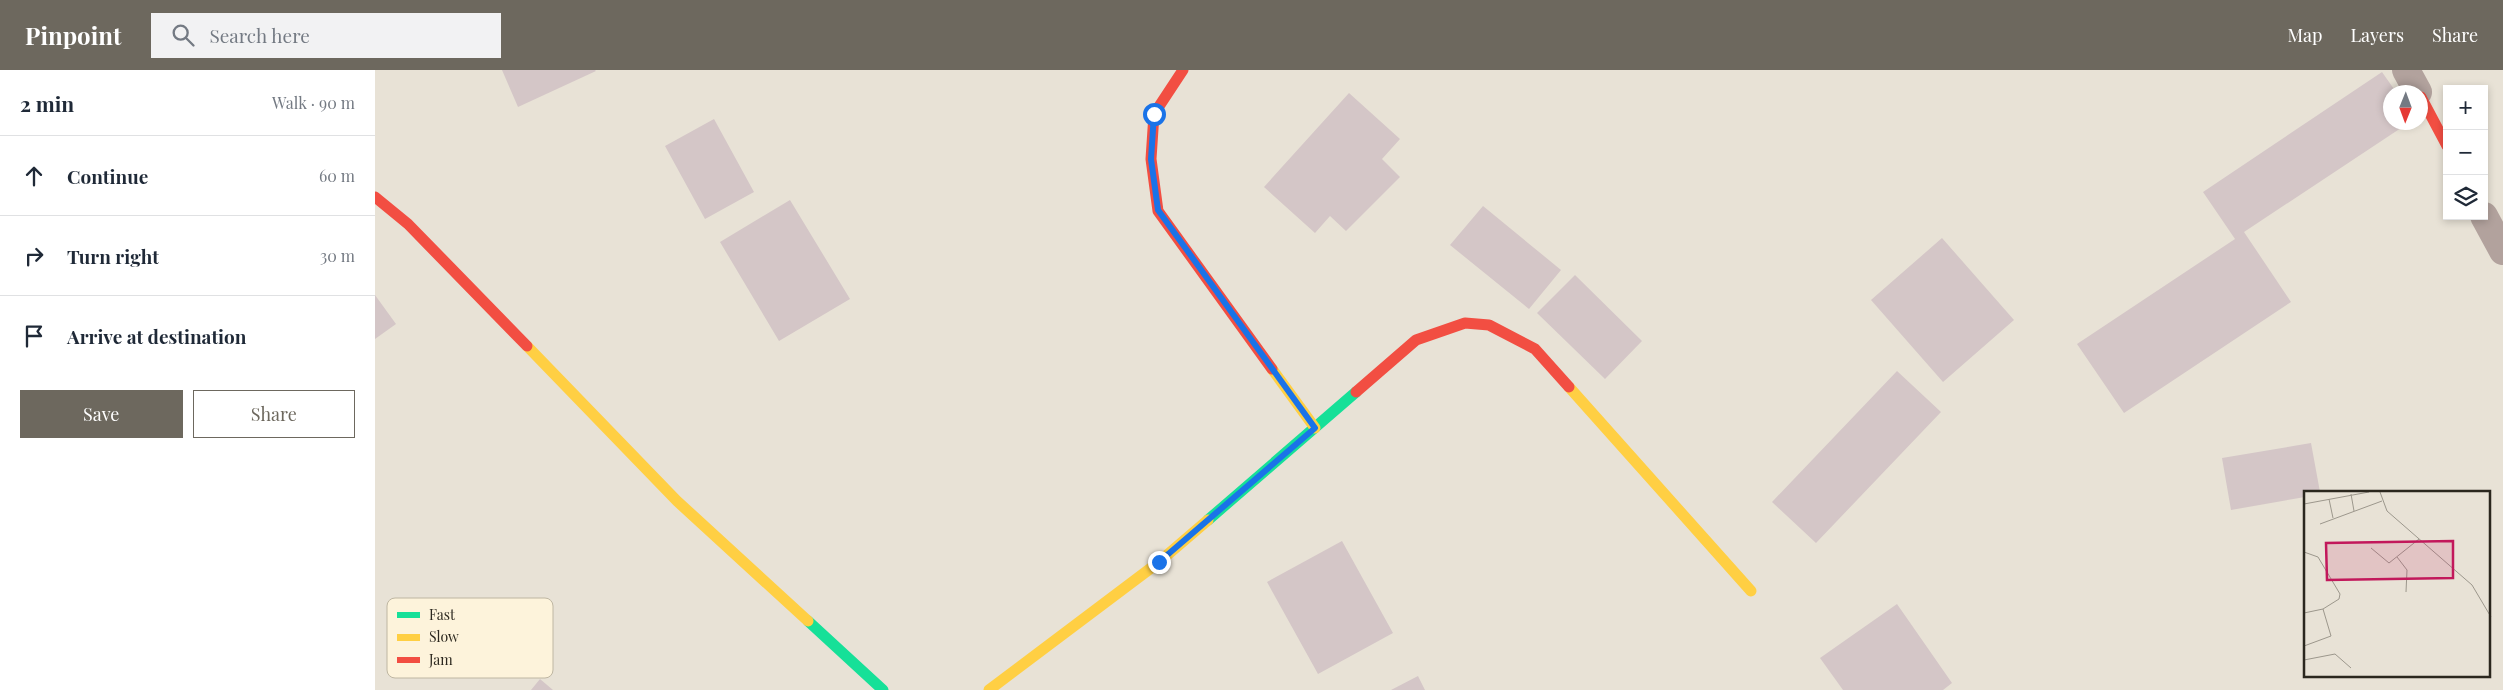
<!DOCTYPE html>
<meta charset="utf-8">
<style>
:root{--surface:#fff;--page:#f2f2f3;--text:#1f2937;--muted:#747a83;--line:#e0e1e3;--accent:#6d685e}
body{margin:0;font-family:"Playfair Display",serif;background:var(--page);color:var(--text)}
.controls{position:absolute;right:15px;top:15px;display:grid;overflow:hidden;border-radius:0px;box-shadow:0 2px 8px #0003}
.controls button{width:45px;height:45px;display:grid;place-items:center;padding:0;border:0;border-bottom:1px solid var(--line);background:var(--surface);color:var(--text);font:25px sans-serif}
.compass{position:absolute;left:2008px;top:15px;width:45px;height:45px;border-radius:50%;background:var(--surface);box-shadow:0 2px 8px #0003;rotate:181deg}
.stop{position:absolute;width:15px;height:15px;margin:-11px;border:4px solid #1a73e8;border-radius:50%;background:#fff}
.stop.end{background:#1a73e8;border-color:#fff;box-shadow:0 1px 5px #0008}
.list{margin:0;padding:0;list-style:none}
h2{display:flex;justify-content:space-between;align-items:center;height:65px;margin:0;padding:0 20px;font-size:21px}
h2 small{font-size:16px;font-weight:400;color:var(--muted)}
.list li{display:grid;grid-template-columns:32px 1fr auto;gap:15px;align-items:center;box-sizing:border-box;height:80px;padding:0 20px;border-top:1px solid var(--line)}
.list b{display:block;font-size:19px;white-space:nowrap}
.list em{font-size:16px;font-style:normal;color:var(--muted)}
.actions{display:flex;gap:10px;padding:15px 20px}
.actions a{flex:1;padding:11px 0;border:1px solid var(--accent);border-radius:0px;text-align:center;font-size:18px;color:var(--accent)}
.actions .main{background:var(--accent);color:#fff}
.icon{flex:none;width:28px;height:28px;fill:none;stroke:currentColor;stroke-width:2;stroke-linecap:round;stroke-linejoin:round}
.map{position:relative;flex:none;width:2128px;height:620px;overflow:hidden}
header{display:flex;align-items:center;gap:30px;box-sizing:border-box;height:70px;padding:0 25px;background:var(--accent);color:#fff}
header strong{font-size:24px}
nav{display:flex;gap:28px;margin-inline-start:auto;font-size:18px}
.search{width:350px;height:45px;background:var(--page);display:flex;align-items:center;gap:12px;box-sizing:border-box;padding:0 18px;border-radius:0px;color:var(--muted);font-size:19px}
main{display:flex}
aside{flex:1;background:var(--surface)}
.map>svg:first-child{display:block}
</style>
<header>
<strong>Pinpoint</strong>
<div class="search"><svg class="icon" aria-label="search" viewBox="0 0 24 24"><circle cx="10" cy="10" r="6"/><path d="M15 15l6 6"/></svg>Search here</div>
<nav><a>Map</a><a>Layers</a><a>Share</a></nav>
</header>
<main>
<aside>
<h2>2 min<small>Walk · 90 m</small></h2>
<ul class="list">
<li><svg class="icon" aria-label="ahead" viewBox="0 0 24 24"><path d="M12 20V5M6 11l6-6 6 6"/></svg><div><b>Continue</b></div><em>60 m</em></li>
<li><svg class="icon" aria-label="right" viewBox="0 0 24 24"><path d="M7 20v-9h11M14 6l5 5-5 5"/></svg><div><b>Turn right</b></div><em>30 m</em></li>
<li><svg class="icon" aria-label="arrive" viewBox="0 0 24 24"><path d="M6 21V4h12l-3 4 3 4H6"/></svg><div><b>Arrive at destination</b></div></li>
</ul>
<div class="actions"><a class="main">Save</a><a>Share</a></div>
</aside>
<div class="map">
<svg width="2128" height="620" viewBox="0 0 2128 620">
<rect width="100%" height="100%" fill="#e8e2d6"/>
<path fill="#d4c6c7" d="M127,0h93l1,1 -78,36z
M2007,2l14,20h-5v30h19l-166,110 47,70 -167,111 -47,-69 158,-105 -32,-47z
M974,23l51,46 -18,20 18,18 -54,54 -16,-15 -15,17 -51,-46z
M339,49l40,73 -49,27 -40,-73z
M415,130l60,99 -71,42 -59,-99z
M1108,136l78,64 -32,39 -79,-64z
M1567,168l72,82 -71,62 -72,-82z
M1200,205l67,66 -37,38 -68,-66z
M0,225l21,29 -21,15z
M1522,301l44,41 -125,131 -44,-41z
M1936,373l9,49h-15v5l-74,13 -9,-52z
M967,471l51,92 -75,41 -51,-92z
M1522,534l55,79 -9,7h-100l-23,-32z
M1043,606l7,14h-34z
M165,609l13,11h-22z"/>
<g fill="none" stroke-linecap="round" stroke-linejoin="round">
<path stroke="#b2a29d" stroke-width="28" d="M2031,0l12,22
M2109,146l19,35"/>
<path stroke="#16e098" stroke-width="11" d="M833,450l148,-128
M433,551l75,69"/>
<path stroke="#ffcf43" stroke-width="11" d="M152,276l150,155 131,120
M897,299l43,59
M1194,317l182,204
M614,620l170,-128 49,-42"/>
<path stroke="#f24e42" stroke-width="11" d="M808,0l-29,44 -3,45 7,52 114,158
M2046,27l26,49
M0,127l33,27 119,122
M981,322l60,-52 49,-17 24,2 46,24 34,38"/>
</g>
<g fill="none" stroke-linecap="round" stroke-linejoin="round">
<path stroke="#1a73e8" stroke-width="6" d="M779,44l-3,45 7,51 157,218 -156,134"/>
</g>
<g transform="translate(1929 421)">
<rect width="186" height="186" fill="#e8e2d6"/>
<path fill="none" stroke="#9c978c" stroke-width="1" d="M76,1l7,19 85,74 19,32M47,3l3,17M25,8l4,19M0,13l65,-12M16,33l62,-23M67,57l18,15 30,-24M0,61l14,5 22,37 -1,5 -16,10 -19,4M93,66l10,13 -1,22M0,155l27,-10 -8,-27M0,169l31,-6 16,14"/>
<path fill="#c2185b" fill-opacity="0.15" stroke="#c2185b" stroke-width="2.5" d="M149,50v37l-126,2 -1,-37z"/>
<rect width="186" height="186" fill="none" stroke="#2b271e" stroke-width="2.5"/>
</g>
<rect x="12" y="528" width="166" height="80" rx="8" fill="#fdf3db" stroke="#beb6a2" stroke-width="1"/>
<rect x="22" y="542" width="23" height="6" fill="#16e098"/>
<rect x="22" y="564" width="23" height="7" fill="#ffcf43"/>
<rect x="22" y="587" width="23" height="6" fill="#f24e42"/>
<g font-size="14" fill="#2b271e">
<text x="54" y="550">Fast</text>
<text x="54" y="572">Slow</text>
<text x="54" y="595">Jam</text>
</g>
</svg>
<div class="controls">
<button>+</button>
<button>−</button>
<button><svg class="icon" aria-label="layers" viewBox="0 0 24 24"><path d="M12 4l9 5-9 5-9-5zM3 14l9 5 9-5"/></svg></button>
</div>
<svg class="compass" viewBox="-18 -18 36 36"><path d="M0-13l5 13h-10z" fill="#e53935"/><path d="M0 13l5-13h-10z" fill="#747a83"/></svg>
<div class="stop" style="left:779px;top:44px"></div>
<div class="stop end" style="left:784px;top:492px"></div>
</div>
</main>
